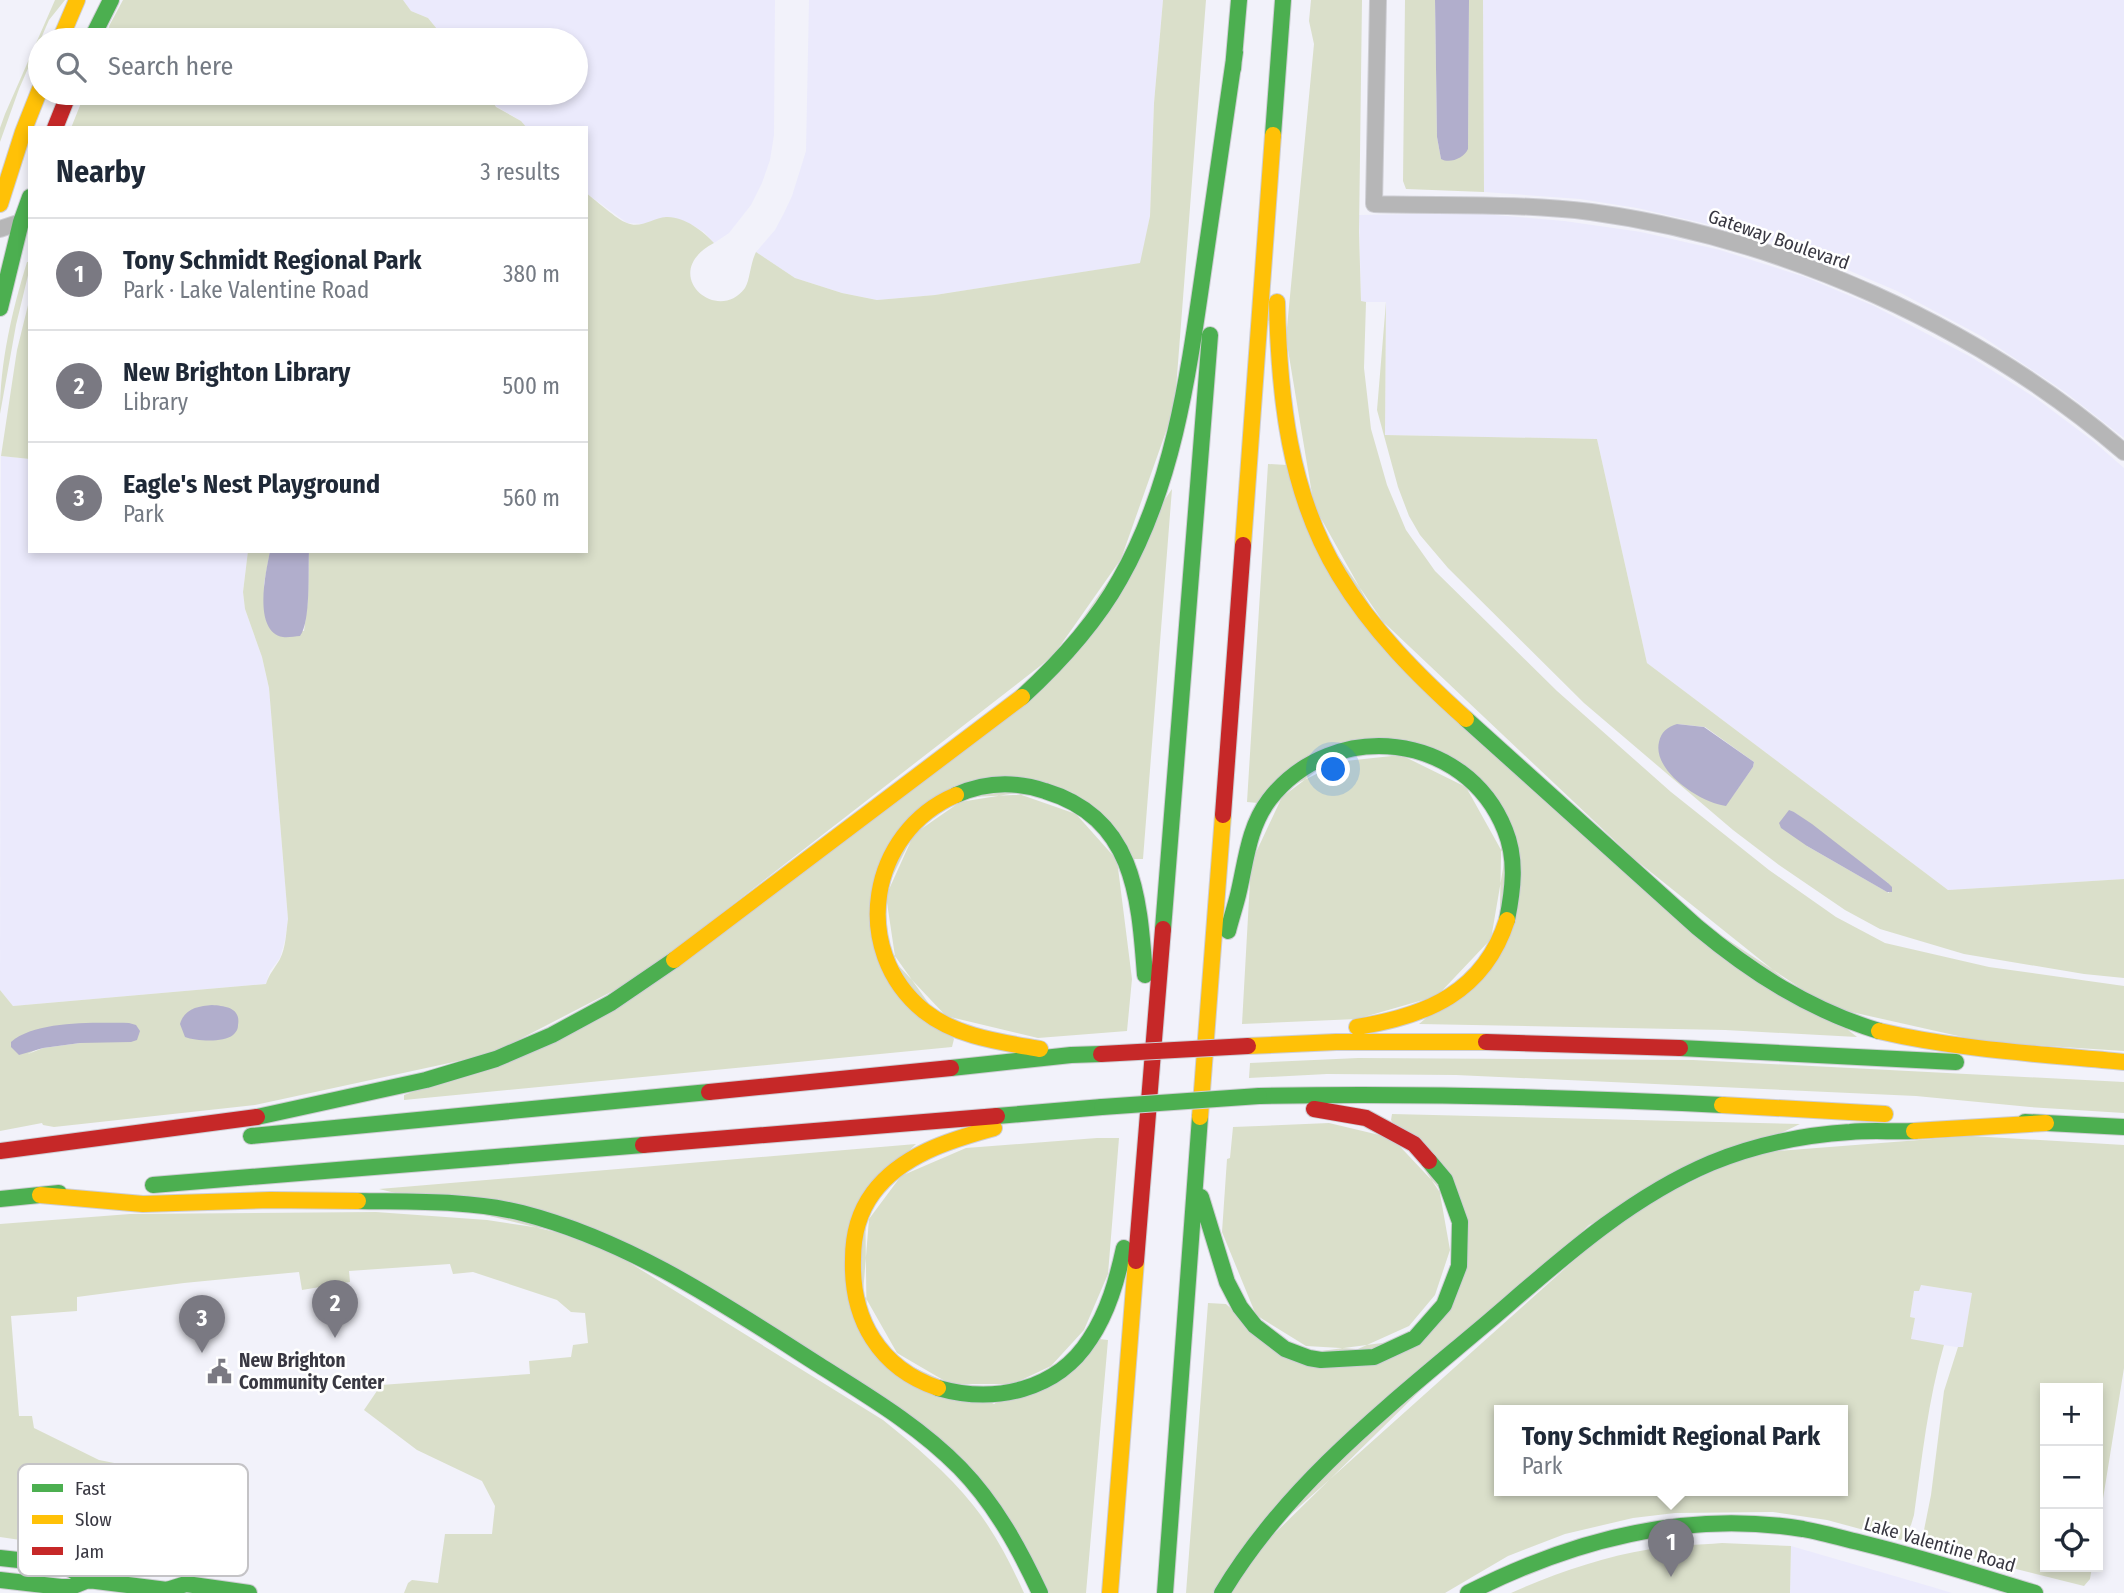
<!DOCTYPE html>
<meta charset="utf-8">
<style>
:root{--surface:#fff;--page:#f6f6f7;--text:#1f2937;--muted:#747a83;--line:#e0e1e3;--accent:#7a7982}
body{margin:0;font-family:"Fira Sans Condensed",sans-serif;background:var(--page);color:var(--text)}
.controls{position:absolute;right:21px;bottom:21px;display:grid;overflow:hidden;border-radius:0px;box-shadow:0 4px 10px #0003}
.controls button{width:63px;height:63px;display:grid;place-items:center;padding:0;border:0;border-bottom:2px solid var(--line);background:var(--surface);color:var(--text);font:35px sans-serif}
.you{position:absolute;left:1334px;top:770px;width:24px;height:24px;margin:-18px;border:5px solid #fff;border-radius:50%;background:#1a73e8;box-shadow:0 0 0 10px #1a73e833}
.badge{display:grid;place-items:center;width:46px;height:46px;border-radius:50%;background:var(--accent);color:#fff;font-size:23px;font-weight:700}
.pin{position:absolute;translate:-50% -58px;filter:drop-shadow(0 2px 4px #0008)}
.pin::after{content:'';position:absolute;top:37px;width:24px;height:21px;background:inherit;clip-path:polygon(0 0,100% 0,50% 100%)}
.popup{position:absolute;left:1494px;top:1405px;width:354px;height:91px;box-sizing:border-box;display:grid;place-content:center;border-radius:0px;background:var(--surface);filter:drop-shadow(0 2px 5px #0005);font-size:23px;white-space:nowrap;color:var(--muted)}
.popup b{font-size:26px;color:var(--text)}
.popup::after{content:'';position:absolute;left:50%;top:100%;margin-left:-14px;border:14px solid transparent;border-top-color:var(--surface)}
.list{margin:0;padding:0;list-style:none}
h2{display:flex;justify-content:space-between;align-items:center;height:91px;margin:0;padding:0 28px;font-size:30px}
h2 small{font-size:23px;font-weight:400;color:var(--muted)}
.list li{display:grid;grid-template-columns:46px 1fr auto;gap:21px;align-items:center;box-sizing:border-box;height:112px;padding:0 28px;border-top:2px solid var(--line)}
.list b{display:block;font-size:26px;white-space:nowrap}
.list p{margin:0;font-size:23px;white-space:nowrap;color:var(--muted)}
.list em{font-size:23px;font-style:normal;color:var(--muted)}
.icon{flex:none;width:38px;height:38px;fill:none;stroke:currentColor;stroke-width:2;stroke-linecap:round;stroke-linejoin:round}
.map{position:relative;flex:none;width:2124px;height:1593px;overflow:hidden}
.search{position:absolute;background:var(--surface);box-shadow:0 4px 10px #0003;left:28px;top:28px;width:560px;height:77px;display:flex;align-items:center;gap:18px;box-sizing:border-box;padding:0 24px;border-radius:38px;color:var(--muted);font-size:26px}
.panel{position:absolute;background:var(--surface);box-shadow:0 4px 10px #0003;left:28px;top:126px;width:560px;height:427px;border-radius:0px}
.map>svg:first-child{display:block}
</style>
<div class="map">
<svg width="2124" height="1593" viewBox="0 0 2124 1593">
<rect width="100%" height="100%" fill="#f2f2fa"/>
<path fill="#ebeafc" d="M403,0h372l-1,135 -4,25 -8,23 -11,22 -22,28 -15,10 -10,-11 -14,-8 -23,-7 -24,7 -16,-1 -41,-30v-65h-59l-6,-7 -25,-15 -9,-13h89v-53h-130l-18,-22 -17,-7z
M809,0h354l-9,103 -4,113 -9,47 -206,32 -58,5 -35,-7 -47,-15 -39,-26 19,-22 9,-17 8,-17 14,-45z
M1483,0h641v438l-59,-46 -82,-55 -86,-46 -61,-26 -63,-23 -62,-17 -74,-17 -57,-9 -96,-7z
M1473,213l91,8 77,11 79,18 85,27 69,29 97,51 66,42 56,42 31,27v411l-176,11 -301,-227 -50,-224 -212,-4 1,-133h-25l-2,-87z
M1,456l29,3v92h218l-5,41 2,17 17,48 7,31 19,231 -3,21 -5,18 -10,13 -4,13 -253,22 -13,-16z
M1920,1285l52,8 -9,55 -52,-8 4,-22 -5,-1 4,-27z
M1791,1546l138,40 23,7h-162z"/>
<path fill="#dadfca" fill-rule="evenodd" d="M55,0h10l-16,20 -30,69 -19,53v-14l5,-14z
M123,0h280l8,11 17,7 18,22h-339l2,-14z
M1163,0h43l-30,389 -7,34 -48,136 -68,97 -415,322 -147,76 -236,51 -201,22 -11,-2 -1,-2 -42,8v-141l13,16 253,-22c3,-10 9,-16 14,-25 6,-12 6,-27 8,-40l-19,-231 -7,-31 -17,-48 -2,-17 5,-41h22l-6,33 2,37 38,10 4,-32 1,-48h277v-358c11,8 30,26 41,30 13,6 26,-5 39,-6 18,-1 37,14 48,26 -57,30 3,83 31,45 5,-8 5,-24 11,-36l39,26 47,15 35,7 58,-5 205,-32 10,-47 4,-113zM109,1023l-29,20 -37,5 -15,6 56,-30z
M1311,0h51l-3,232 2,69 5,1 -2,66 7,61 16,56 19,45 29,41 122,120 114,101 98,78 67,47 49,26 104,24 135,19v65l-139,-9 -156,-35 -128,-85 -327,-309 -60,-107 -28,-168 28,-294 -5,-23z
M1405,0h30l2,137 4,22 27,-10 1,-149h14l1,192 -78,-3 -3,-8z
M85,93h402l9,14 25,14 6,7h-456z
M27,262h3v5l-14,58 -16,89c0,-52 12,-103 27,-152z
M30,297v162l-29,-3 16,-106z
M1386,302l-1,133 212,4 50,224 301,227 176,-11v99l-40,-4 -120,-20 -84,-25 -35,-19 -66,-45 -46,-35 -149,-127 -136,-135 -28,-33 -11,-19 -11,-29 -21,-77zM1677,724l28,3 49,35 -1,5 -27,38 -18,-5 -15,-8zM1794,812l94,71 1,10 -82,-47z
M1268,464l19,1 7,26 143,210 420,336 -132,-7 -306,-6 80,-67 3,-150 -113,-69 -131,65 -11,-1z
M1172,489l-29,370h-14l-57,-67 -141,7 -61,122 84,118 -2,8 -548,53v-5l144,-52 477,-341z
M1401,755l65,32 39,70 -14,82 -54,57 -80,23 -115,5 9,-161 31,-66 45,-34z
M1016,793l60,21 41,46 15,119 -5,52 -89,7 -92,-22 -50,-53 -10,-67 28,-62 46,-32z
M1358,1058l335,2 431,22v31l-94,-6 -114,-11 -460,-21 -129,-1 -78,4 1,-15z
M1392,1114l408,10 -211,101 -375,368h-28l22,-290 18,1 57,52 137,-18 48,-104 -77,-114z
M1329,1123l63,15 47,50 11,62 -15,45 -26,31 -51,23 -52,-3 -50,-31 -34,-83 5,-73 3,-1 3,-31z
M1971,1136l153,9v223l-26,162v-142h-53v179h47l-2,12 -6,7 -163,-41 10,-50 13,-104 14,-44h5l9,-54 -51,-8 -2,6h-5l-4,26 5,1 -4,21 33,6c-16,55 -22,113 -30,170l-3,10 -10,15 -74,-20 -54,-8 -98,1 -42,5 -68,16 -57,22 -63,37h-216l32,-52 366,-328 124,-60zM1500,1411h342v80h-342z
M1097,1138h22l-11,136 -24,56 -33,36 -38,18h-63l-53,-31 -34,-60 6,-74 32,-43 65,-28z
M916,1144l-51,49 2,153 127,58 105,-65 9,1 -22,253h-43l-67,-113 -323,-224 -274,-67z
M376,1212l111,8 60,9 67,24 269,167c32,26 64,52 90,85 21,26 37,57 51,88h-620l4,-10 4,-3 26,3 7,-49h47l3,-28 -13,-25 -65,-31 -53,-40 17,-25 149,-11 -1,-13 42,-4 2,-12 15,-2 -3,-30 -14,-1 -14,-12 -84,-28 -20,2 -3,-10 -101,7 1,11 -48,8 -3,-18 -115,11 -107,14v14l-66,5 8,100h13l2,12 65,32 91,18 7,6 4,22 -13,13 -25,42 -163,-24v-313l130,-10z
M1722,1543l69,3 -1,47h-279c45,-20 91,-36 140,-44 23,-4 47,-4 71,-6z"/>
<path fill="#b1aecc" d="M1435,0h34l-1,149c-4,9 -18,15 -27,10l-4,-22z
M270,551h39c-1,19 2,71 -9,85 -5,0 -12,2 -17,1 -31,-6 -17,-65 -13,-86z
M1677,724l27,3 50,35 -1,5 -27,39c-25,-3 -74,-35 -67,-64 2,-10 8,-15 18,-18z
M1789,810l5,2 18,12 76,59 4,4v5h-5l-80,-46 -26,-18 -2,-5z
M212,1005c14,1 29,3 26,20 0,5 -2,7 -5,10 -10,8 -37,6 -48,2l-5,-13c4,-15 18,-18 32,-19z
M129,1023l7,2 4,6 -3,9 -6,2 -51,1 -37,5 -24,7 -8,-8v-5c26,-22 85,-19 118,-19z"/>
<g fill="none" stroke-linecap="round" stroke-linejoin="round">
<defs>
<path id="street" d="M1378,0l-4,204c73,2 145,-1 217,8 191,26 387,114 533,240
M0,229l21,-7"/>
<path id="fast" d="M91,40l20,-40
M1233,69l6,-69
M1273,135l10,-135
M0,308l21,-86 9,-25
M1022,697c38,-35 73,-73 98,-118 53,-93 68,-202 83,-306 11,-74 21,-147 32,-221
M1466,719l231,208c55,46 113,83 182,104
M956,795c29,-13 59,-14 89,-4 89,27 94,104 100,184
M1163,929l47,-594
M1228,931c3,-12 7,-24 10,-36 8,-33 10,-67 31,-95 64,-83 197,-68 236,30 12,29 8,60 2,90
M1680,1048l276,14
M951,1068l120,-13 30,-1
M1259,1096c155,-3 309,1 463,9
M997,1116l105,-9
M257,1117l169,-37 70,-21 56,-24 59,-32 63,-43
M2025,1122l99,5
M251,1136l458,-44
M153,1185l490,-40
M1201,1197l26,85 13,25 15,19 30,23 24,9 12,2 53,-3 41,-19 29,-33 15,-39 1,-44 -15,-42 -16,-19
M0,1199l59,-6
M358,1201c54,1 111,-1 164,12 109,28 203,92 297,152 49,31 100,61 141,103 35,36 59,80 80,125
M938,1388c56,16 119,3 152,-49 18,-27 27,-59 34,-91
M0,1558l54,6 16,5 18,11 79,10 7,3
M0,1580l61,7h10l17,-7
M167,1590l19,-6 63,9
M1165,1593l35,-476
M1222,1593c66,-110 169,-189 266,-271 69,-59 138,-123 223,-159 44,-18 92,-28 139,-31 22,-2 43,0 64,-1
M1468,1593c104,-53 218,-83 335,-64 21,4 42,10 63,15 57,14 113,32 169,49"/>
<path id="slow" d="M60,40l17,-40
M0,204l23,-72 17,-43
M1277,302c2,94 12,191 62,273 33,55 79,101 127,144
M1243,545l30,-410
M956,795c-87,37 -107,155 -32,216 33,26 76,31 116,38
M674,960l348,-263
M1357,1027c70,-11 127,-35 150,-107
M1879,1031c81,19 163,23 245,31
M1248,1046l88,-4h150
M1722,1105l163,9
M1200,1117l23,-302
M1914,1131l132,-8
M40,1195l103,9 127,-4 88,1
M938,1388c-59,-20 -87,-69 -85,-129 0,-23 6,-47 20,-66 28,-38 77,-53 121,-65
M1110,1593l26,-332"/>
<path id="jam" d="M55,128l14,-35
M1223,815l20,-270
M1486,1042l194,6
M709,1092l242,-24
M1314,1109l52,9 48,26 15,17
M643,1145l354,-29
M0,1151l257,-34
M1136,1261l27,-332"/>
</defs>
<use href="#street" stroke="#ceced4" stroke-width="18"/>
<use href="#fast" stroke="#ceced4" stroke-width="18"/>
<use href="#slow" stroke="#ceced4" stroke-width="18"/>
<use href="#jam" stroke="#ceced4" stroke-width="18"/>
<use href="#street" stroke="#b6b6b7" stroke-width="16"/>
<use href="#fast" stroke="#4caf50" stroke-width="16"/>
<use href="#slow" stroke="#ffc107" stroke-width="16"/>
<use href="#jam" stroke="#c62828" stroke-width="16"/>
<defs>
<path id="fast-bridge" d="M1102,1107l157,-11"/>
<path id="jam-bridge" d="M1101,1054l147,-8"/>
</defs>
<use href="#fast-bridge" stroke="#ceced4" stroke-width="18" stroke-linecap="butt"/>
<use href="#jam-bridge" stroke="#ceced4" stroke-width="18" stroke-linecap="butt"/>
<use href="#fast-bridge" stroke="#4caf50" stroke-width="16"/>
<use href="#jam-bridge" stroke="#c62828" stroke-width="16"/>
</g>
<defs>
<symbol id="civic-bare" viewBox="-9 -9 18 18"><path d="M-.6-6.5H3V-4.5H.6V-3L4-1V1h2V6H-6V1h2V-1L-.6-3ZM-1.2 2.5V6h2.4V2.5Z" fill="#7a7982" stroke="#fff" stroke-width="2.5" paint-order="stroke"/></symbol>
</defs>
<g fill-rule="evenodd">
<use href="#civic-bare" x="202" y="1354" width="35" height="35"/>
</g>
<g text-anchor="middle" stroke-width="5" stroke-linejoin="round" paint-order="stroke">
<g font-size="19" fill="#393842" stroke="#fff">
<text transform="translate(1779 239) rotate(19)" y="7">Gateway Boulevard</text>
<text transform="translate(1940 1544) rotate(16)" y="7">Lake Valentine Road</text>
</g>
<g font-size="19" font-weight="bold" fill="#393842" stroke="#fff" text-anchor="start">
<text x="239" y="1367">New Brighton<tspan x="239" dy="22">Community Center</tspan></text>
</g>
</g>
<rect x="18" y="1464" width="230" height="112" rx="10" fill="#fff" stroke="#c4c3c6" stroke-width="2"/>
<rect x="32" y="1484" width="31" height="8" fill="#4caf50"/>
<rect x="32" y="1515" width="31" height="9" fill="#ffc107"/>
<rect x="32" y="1547" width="31" height="8" fill="#c62828"/>
<g font-size="19" fill="#393842">
<text x="75" y="1495">Fast</text>
<text x="75" y="1526">Slow</text>
<text x="75" y="1558">Jam</text>
</g>
</svg>
<div class="controls">
<button>+</button>
<button>−</button>
<button><svg class="icon" aria-label="locate" viewBox="0 0 24 24"><circle cx="12" cy="12" r="6"/><path d="M12 2v4M12 18v4M2 12h4M18 12h4"/></svg></button>
</div>
<div class="you"></div>
<div class="pin badge" style="left:1671px;top:1577px">1</div>
<div class="popup"><b>Tony Schmidt Regional Park</b>Park</div>
<div class="pin badge" style="left:335px;top:1338px">2</div>
<div class="pin badge" style="left:202px;top:1353px">3</div>
<div class="search"><svg class="icon" aria-label="search" viewBox="0 0 24 24"><circle cx="10" cy="10" r="6"/><path d="M15 15l6 6"/></svg>Search here</div>
<section class="panel">
<h2>Nearby<small>3 results</small></h2>
<ul class="list">
<li><span class="badge">1</span><div><b>Tony Schmidt Regional Park</b><p>Park · Lake Valentine Road</p></div><em>380 m</em></li>
<li><span class="badge">2</span><div><b>New Brighton Library</b><p>Library</p></div><em>500 m</em></li>
<li><span class="badge">3</span><div><b>Eagle's Nest Playground</b><p>Park</p></div><em>560 m</em></li>
</ul>
</section>
</div>
